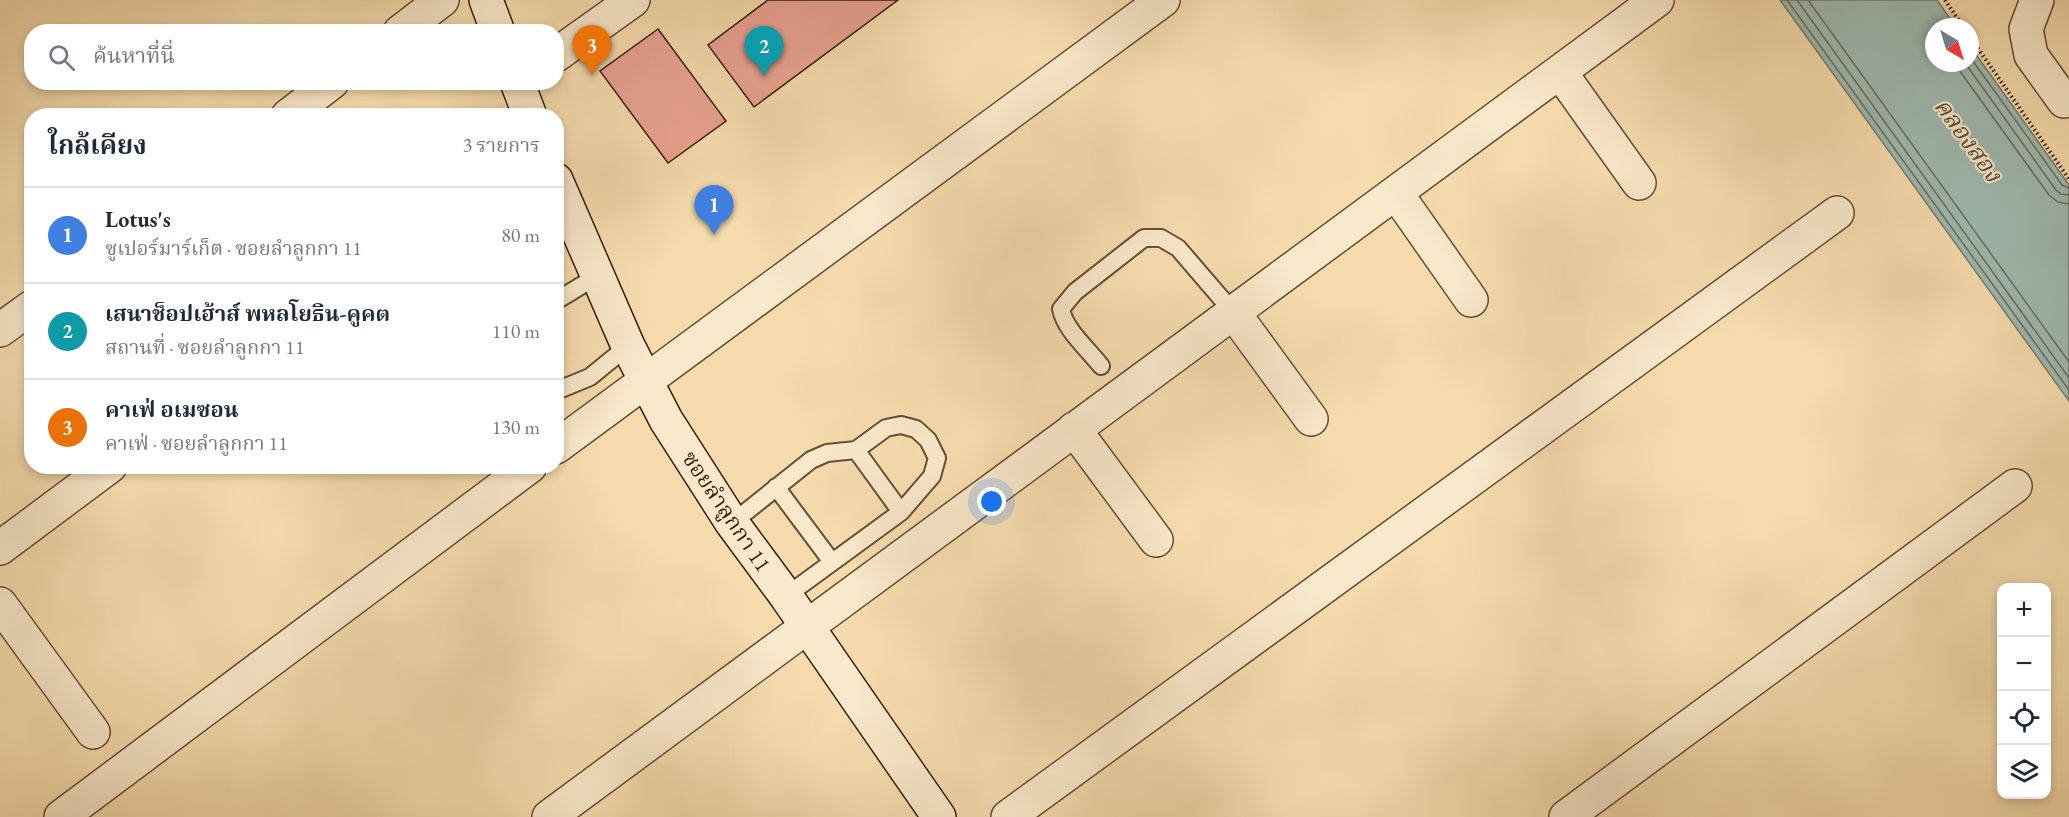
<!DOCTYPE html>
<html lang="th">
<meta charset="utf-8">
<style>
:root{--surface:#fff;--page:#f2f2f3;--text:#1f2937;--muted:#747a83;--line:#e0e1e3;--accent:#b45309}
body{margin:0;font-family:"EB Garamond","Noto Serif Thai",serif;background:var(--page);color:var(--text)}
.controls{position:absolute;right:18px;bottom:18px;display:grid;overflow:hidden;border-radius:12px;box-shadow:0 3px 9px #0003}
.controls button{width:54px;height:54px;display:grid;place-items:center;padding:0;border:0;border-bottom:2px solid var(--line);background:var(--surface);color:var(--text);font:30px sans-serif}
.compass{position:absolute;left:1925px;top:18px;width:54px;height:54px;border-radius:50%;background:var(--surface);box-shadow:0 3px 9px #0003;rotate:142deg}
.you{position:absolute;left:992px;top:502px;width:21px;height:21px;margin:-15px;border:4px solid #fff;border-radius:50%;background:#1a73e8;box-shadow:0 0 0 9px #1a73e833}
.badge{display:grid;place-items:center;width:39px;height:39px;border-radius:50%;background:var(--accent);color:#fff;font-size:20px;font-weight:700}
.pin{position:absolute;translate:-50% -50px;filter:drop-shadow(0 2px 3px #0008)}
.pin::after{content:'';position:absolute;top:32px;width:21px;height:18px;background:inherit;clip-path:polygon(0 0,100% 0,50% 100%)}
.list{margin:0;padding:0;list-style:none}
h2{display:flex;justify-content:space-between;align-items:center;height:78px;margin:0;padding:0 24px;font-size:26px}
h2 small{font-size:20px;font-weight:400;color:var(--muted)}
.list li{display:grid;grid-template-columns:39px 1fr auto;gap:18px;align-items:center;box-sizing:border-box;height:96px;padding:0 24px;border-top:2px solid var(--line)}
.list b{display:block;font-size:22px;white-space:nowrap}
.list p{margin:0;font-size:20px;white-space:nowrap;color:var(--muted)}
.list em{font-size:20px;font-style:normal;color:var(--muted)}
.icon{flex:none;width:33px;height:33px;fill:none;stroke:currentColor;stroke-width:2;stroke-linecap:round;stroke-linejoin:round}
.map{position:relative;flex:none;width:2069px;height:817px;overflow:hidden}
.search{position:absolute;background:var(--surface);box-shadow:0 3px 9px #0003;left:24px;top:24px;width:540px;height:66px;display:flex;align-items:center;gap:15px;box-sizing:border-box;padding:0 21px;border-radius:24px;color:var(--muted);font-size:22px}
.panel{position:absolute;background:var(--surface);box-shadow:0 3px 9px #0003;left:24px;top:108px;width:540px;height:366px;border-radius:24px}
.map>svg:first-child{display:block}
</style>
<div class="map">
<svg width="2069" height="817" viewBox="0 0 2069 817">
<rect width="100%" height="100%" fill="#f6dcad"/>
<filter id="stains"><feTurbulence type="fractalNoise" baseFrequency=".00333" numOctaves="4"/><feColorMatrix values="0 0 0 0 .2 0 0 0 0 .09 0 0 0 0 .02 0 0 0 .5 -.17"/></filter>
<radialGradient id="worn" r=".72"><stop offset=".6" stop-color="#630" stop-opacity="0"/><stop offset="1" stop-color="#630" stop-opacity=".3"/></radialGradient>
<path fill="#9ebab1" stroke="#767b6f" stroke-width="1.5" d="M1780,0h157l19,27h-22v36h36v-17l99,139v216z"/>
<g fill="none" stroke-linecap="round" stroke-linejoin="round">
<path stroke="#6c6b5e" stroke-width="1.5" d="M1787,0l282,390
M1797,0l272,378
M1808,0l261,362
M1970,57l92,128 7,3
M1954,63l95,132 9,7 11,2
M1965,63l91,127 5,4 8,1"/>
</g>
<path fill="#e9a292" stroke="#391c0c" stroke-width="1.5" d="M768,0h130l-144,107 -46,-62z
M658,29l68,92 -58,42 -68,-92z"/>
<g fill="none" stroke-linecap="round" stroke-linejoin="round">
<defs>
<path id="lane" d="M556,301l41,-25
M1101,366c-13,-17 -36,-36 -40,-57l14,-17 69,-54h17l17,10 55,64
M556,391l34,-14 38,-31
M856,450l45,62
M776,487l56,75
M732,523l79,-63 16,-7 29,-3 30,-22 15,-3 15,4 12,11 9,18 -5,18 -31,36 -115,84"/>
<path id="street" d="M2037,0l-11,29 5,26 33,46
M400,32l42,-32
M556,55l77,-55
M1560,72l79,111
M288,116l44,-34
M1396,193l75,107
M1233,312l78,107
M0,330l32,-23
M1074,429l82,111
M556,447l607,-447
M0,548l110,-82
M0,604l93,128
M61,817l469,-351
M549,817l1108,-817
M1008,817l829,-604
M1566,817l449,-331"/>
<path id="secondary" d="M486,0l12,32
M517,82l13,34
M556,180l72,166 38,74 66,103 54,73 153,221"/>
</defs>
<use href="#lane" stroke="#684c34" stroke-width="20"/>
<use href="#street" stroke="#684c34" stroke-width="36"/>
<use href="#secondary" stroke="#391c0c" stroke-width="36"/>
<path stroke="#391c0c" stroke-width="4" stroke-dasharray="1.5 3" stroke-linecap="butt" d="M1945,0l18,27
M1970,37l99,142"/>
<use href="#lane" stroke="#f9e8ca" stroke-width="16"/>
<use href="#street" stroke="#f9e8ca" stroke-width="33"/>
<use href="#secondary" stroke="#f9e8ca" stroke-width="33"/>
</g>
<g text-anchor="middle" stroke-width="4.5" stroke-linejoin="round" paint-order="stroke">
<g font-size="22" fill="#391c0c" stroke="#f9e8ca">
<text transform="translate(727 511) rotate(56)" y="8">ซอยลำลูกกา 11</text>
</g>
<g font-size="24" font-style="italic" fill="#574b3e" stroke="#f9e8ca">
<text transform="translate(1968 140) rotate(54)" y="8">คลองสอง</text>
</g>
</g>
<rect width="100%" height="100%" filter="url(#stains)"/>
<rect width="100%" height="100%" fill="url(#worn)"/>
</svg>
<div class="controls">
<button>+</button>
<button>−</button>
<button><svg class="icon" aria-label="locate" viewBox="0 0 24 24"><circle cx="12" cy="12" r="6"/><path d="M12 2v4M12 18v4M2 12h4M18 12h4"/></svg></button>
<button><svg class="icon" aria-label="layers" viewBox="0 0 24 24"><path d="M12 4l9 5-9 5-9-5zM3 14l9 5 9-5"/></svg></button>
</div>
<svg class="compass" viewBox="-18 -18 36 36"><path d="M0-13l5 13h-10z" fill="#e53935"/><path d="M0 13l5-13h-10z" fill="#747a83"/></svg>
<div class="you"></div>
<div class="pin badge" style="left:714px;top:235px;background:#3f7fe0">1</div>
<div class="pin badge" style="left:764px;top:76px;background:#0f9aa8">2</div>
<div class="pin badge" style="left:592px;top:75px;background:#e8710a">3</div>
<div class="search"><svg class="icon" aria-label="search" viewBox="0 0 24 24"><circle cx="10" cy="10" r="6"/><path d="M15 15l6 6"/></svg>ค้นหาที่นี่</div>
<section class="panel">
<h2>ใกล้เคียง<small>3 รายการ</small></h2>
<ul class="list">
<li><span class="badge" style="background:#3f7fe0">1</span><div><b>Lotus's</b><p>ซูเปอร์มาร์เก็ต · ซอยลำลูกกา 11</p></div><em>80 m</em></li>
<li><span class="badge" style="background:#0f9aa8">2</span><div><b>เสนาช็อปเฮ้าส์ พหลโยธิน-คูคต</b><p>สถานที่ · ซอยลำลูกกา 11</p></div><em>110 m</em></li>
<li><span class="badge" style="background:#e8710a">3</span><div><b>คาเฟ่ อเมซอน</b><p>คาเฟ่ · ซอยลำลูกกา 11</p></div><em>130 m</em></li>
</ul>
</section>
</div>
